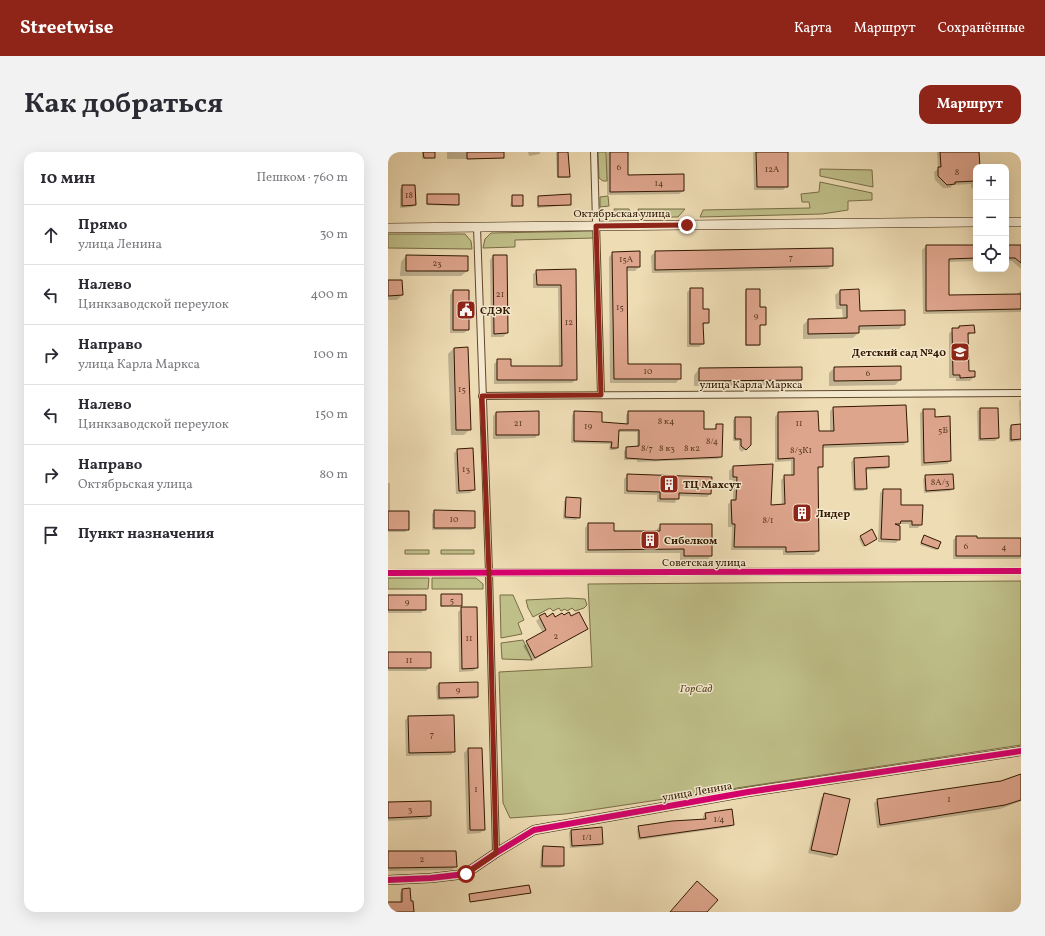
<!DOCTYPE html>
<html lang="ru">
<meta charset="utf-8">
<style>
:root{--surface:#fff;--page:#f2f2f3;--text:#2b2b33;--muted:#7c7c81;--line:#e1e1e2;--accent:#8f2418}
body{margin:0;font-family:Vollkorn,serif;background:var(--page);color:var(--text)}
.controls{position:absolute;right:12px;top:12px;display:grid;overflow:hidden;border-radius:8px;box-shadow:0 4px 16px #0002}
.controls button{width:36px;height:36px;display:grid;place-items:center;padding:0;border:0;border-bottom:1px solid var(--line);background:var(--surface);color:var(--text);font:20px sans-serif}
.stop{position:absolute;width:12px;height:12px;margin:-9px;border:3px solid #8f2418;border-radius:50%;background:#fff}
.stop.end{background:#8f2418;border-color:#fff;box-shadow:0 1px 4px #0008}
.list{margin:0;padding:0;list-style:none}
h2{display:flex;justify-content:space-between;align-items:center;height:52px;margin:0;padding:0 16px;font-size:17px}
h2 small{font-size:13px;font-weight:400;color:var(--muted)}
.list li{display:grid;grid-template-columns:26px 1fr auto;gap:12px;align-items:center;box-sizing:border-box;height:60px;padding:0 16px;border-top:1px solid var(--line)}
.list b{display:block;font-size:15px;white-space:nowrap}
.list p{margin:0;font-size:13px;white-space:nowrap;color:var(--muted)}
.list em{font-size:13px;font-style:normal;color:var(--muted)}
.icon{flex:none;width:22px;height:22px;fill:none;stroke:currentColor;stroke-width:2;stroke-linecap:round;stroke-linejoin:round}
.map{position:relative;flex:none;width:633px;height:760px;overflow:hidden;border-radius:12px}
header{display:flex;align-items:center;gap:24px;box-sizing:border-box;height:56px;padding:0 20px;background:var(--accent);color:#fff}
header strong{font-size:19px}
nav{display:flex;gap:22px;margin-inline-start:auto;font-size:14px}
.intro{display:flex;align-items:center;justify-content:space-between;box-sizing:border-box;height:96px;padding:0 24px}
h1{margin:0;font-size:28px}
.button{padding:10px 18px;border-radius:12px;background:var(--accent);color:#fff;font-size:14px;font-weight:700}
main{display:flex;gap:24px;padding:0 24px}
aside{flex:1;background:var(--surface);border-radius:12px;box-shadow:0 4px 16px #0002}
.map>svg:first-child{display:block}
</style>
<header>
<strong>Streetwise</strong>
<nav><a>Карта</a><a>Маршрут</a><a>Сохранённые</a></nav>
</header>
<div class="intro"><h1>Как добраться</h1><a class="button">Маршрут</a></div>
<main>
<aside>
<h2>10 мин<small>Пешком · 760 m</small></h2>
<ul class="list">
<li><svg class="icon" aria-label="ahead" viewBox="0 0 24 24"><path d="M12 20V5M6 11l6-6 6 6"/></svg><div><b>Прямо</b><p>улица Ленина</p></div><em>30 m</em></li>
<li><svg class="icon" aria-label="left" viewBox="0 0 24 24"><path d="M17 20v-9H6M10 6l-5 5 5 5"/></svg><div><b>Налево</b><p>Цинкзаводской переулок</p></div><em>400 m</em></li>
<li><svg class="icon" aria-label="right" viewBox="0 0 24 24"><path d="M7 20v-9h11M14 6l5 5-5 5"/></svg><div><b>Направо</b><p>улица Карла Маркса</p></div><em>100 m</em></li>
<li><svg class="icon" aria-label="left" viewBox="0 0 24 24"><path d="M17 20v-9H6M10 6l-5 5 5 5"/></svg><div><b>Налево</b><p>Цинкзаводской переулок</p></div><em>150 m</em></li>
<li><svg class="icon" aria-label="right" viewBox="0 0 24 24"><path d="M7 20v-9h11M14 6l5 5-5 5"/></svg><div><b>Направо</b><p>Октябрьская улица</p></div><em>80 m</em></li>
<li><svg class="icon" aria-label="arrive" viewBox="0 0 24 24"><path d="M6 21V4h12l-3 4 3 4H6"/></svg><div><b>Пункт назначения</b></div></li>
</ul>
</aside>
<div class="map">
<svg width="633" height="760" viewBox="0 0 633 760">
<rect width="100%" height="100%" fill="#eedcb4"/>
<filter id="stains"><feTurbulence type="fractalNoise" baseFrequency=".005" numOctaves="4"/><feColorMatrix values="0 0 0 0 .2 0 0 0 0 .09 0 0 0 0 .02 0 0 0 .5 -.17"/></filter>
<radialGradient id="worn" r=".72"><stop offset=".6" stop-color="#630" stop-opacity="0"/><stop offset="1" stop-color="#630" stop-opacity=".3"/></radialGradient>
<path fill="#bfbf89" stroke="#786c44" d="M210,0h8l1,29h-4l-4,-3z
M432,17l52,1 1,17 -53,-11z
M432,30l52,11v7l-24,1v9l-26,4 -122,3 3,-7 107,-2 -1,-6h-7l-1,-8 18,-2z
M220,44l1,10 -9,1v-10z
M226,57h15l2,5 -2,3h-14z
M250,57h47l-7,8h-36l-3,-2z
M206,79l1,7 -80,2v7l-32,1 2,-9 6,-6z
M0,82h77l6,7 1,8 -84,-1z
M17,398h24v4h-24z
M53,398h33v4h-33z
M0,426h41l-1,11h-40z
M44,426h44l7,6v5h-51z
M633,429v164l-456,69 -55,4 -7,-15 -4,-131 93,-5 -4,-83z
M112,443h13l11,25 -6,3 4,11 -21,4z
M180,446l17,1 2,6 -3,3 -9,3 -3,-3 -5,3 -2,-2 -4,2 -2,-3 -6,3 -3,-3 -17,9 -5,-9 -2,-8z
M135,488l9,20 -30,-1 -1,-16z"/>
<path fill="#0003" d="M34,0h12v6l-12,1z
M59,0h49v5l-1,2h-48z
M140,0h12v2l-11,2z
M168,0h11l2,24 -2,2h-10z
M219,0h20v24l56,15 -4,3 -72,1z
M365,0h34v34l-4,4h-29z
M549,0h41l1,15h-3v20l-5,1v-4l-18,1 -3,3h-7l-8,-8 -1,-8 4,-3z
M15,34l12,19 -3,2 -12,1v-19z
M39,43l31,9 -2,2 -30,-1z
M124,44h10l-2,11h-10z
M151,45l31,8 -33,3z
M538,94h50v15l-28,1v34l69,-1 4,-5v-21l-9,-8h-6v-15h15v66l-98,2 -1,-64z
M267,100l177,13 -4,4 -176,4 -1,-17z
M225,101l26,14 -4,4h-9l1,94 53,13 -4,5h-66l-1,-126z
M18,104l61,15 -6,5h-61l1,-14z
M105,104l14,77 -4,4h-12l-1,-77z
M187,118l1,109 -4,4 -78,1v-20l4,-4 12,7h49l-1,-79h-25v-14l4,-3z
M0,129l14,14 -5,5h-9z
M303,137l17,33 -6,4 1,18 -4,3h-12v-55z
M359,138l12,18 6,16 -6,2v18l-1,2h-13v-55z
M65,139l15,39 -4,3h-14v-38z
M452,139l19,21 45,12 -5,5 -41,1v3l-5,5 -50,1v-14l5,-5h35l-1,-11h-6l-1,-14z
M571,175l15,5 -7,4 1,36 6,5 -4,4h-14v-3h-7v-45z
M66,196h13l3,81 -6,6h-13l-3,-81z
M446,216l66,12 -5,5 -66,1v-13z
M311,217l102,11 -5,5 -102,1v-11z
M633,247v42l-12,1v-13l2,-3h9l-1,-25z
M445,256l74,33 -3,4 -82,3v19l-5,3 1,81 -4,4h-31v-5h-52l1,-23h-4v-23l5,-3v-21h-4v-9l4,-4 37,39 12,-1 -1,-25 4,-4h6v-15l-16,1v-45l3,-4 40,19h12v-21z
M592,257h17l1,29 -3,3h-17l-1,-30z
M536,258l10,8 16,43 -3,3 -26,2 -1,-53z
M187,260l26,11 25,1v-9l3,-3 74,18h11l3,-5 4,32 -3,2 -81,3v-2h-13v-9l3,-3 10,-1v-15h-19l-1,15 -2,3h-6l1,-6 -39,-1 1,-28z
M108,261l42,21 -3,4 -42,1v-23z
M348,266l14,26 -8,8 -3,-3v-8h-6v-21z
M70,298l16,40 -4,3 -14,1 -2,-41z
M466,307l34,8 -2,2 -21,1 1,18 -3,3h-10l-2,-29z
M240,323l82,19 -3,3 -29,-1 -3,7 -18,-1v-7l-33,-1v-15z
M538,324l27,13 -3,2 -26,2 -1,-14z
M0,331h2v29l18,17 -3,3h-17z
M495,338l38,34 -3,4h-9v-4h-9l-3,2 2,13 -3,4 -18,-1 2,-49z
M179,346l12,19 -3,3 -13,-1 1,-18z
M46,359l40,17 -3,2h-39v-16z
M200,372l25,8h44v-3l4,-4 50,31 -3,3 -28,1v-7h-95v-25z
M483,379l5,8 -13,8 -4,-8z
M568,385l20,2h45v20h-68v-19z
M535,386l14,11 -1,1 -16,-5z
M53,443l20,10 -21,2z
M0,444l37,13 -4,4h-33z
M74,456l15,60 -4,3 -14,1 -1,-60z
M156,462l3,4 24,-1 16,12 -55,32 -9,-15 20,-13 -7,-12z
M0,501l42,14 -4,4h-38z
M89,531v14l-2,2 -38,1 -1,-14 3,-2z
M21,565l45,34 -3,4 -45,1 -1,-36z
M80,597l16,81 -4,3 -13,1 -3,-81z
M633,623v26l-21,8 -123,19 -3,-25 4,-3 123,-18z
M437,642l23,6 -12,55 -4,3 -24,-5 13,-55z
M0,651l42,13 -3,3 -39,2z
M317,662l28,11 -3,2 -92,13 -1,-10 2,-3 64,-7v-4z
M183,678l31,14 -2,2 -30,2 -1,-15z
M155,695l20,19 -3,2h-20l1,-18z
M0,700l68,14 -4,4 -64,1z
M14,738l11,22h-25v-9h12v-10z"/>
<path fill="#dea58d" stroke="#321800" d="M35,0h12v6h-11z
M79,0h37v6l-37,1z
M170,0h10l2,25h-12z
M222,0h18v23l56,-1v17l-74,1z
M368,0h32v35h-31z
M552,0h39l1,15h-4v14l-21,1v2l-8,1 -9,-9v-9h3z
M14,33h13l1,20 -14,1z
M39,42h32v11l-32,-1z
M183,42v11l-33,1v-10z
M124,43h11v11h-11z
M538,93h50v13l-27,1v36l72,-1v15l-95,2z
M618,93h15v18l-6,-5h-9z
M445,96v18l-178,4v-19z
M252,99v16h-13l1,97h53v15h-67l-2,-127z
M18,103l62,1v15h-62z
M105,103h14l1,78 -14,1z
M188,117l1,111h-80v-21h14v7h51l-1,-81h-24l-1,-15z
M0,128h14l1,15 -15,1z
M302,136h13v21h6v14h-6l1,21h-14z
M358,137h14v18h6v18h-6v20h-14z
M471,137l1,22 45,-1v15l-46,1v7l-51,1v-15l39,-1v-13h-7v-15z
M65,138h16v40h-16z
M586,173l1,8h-7l1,38h6v6l-15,1v-3h-7l-1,-47h7v-2z
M80,195l3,83h-15l-2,-82z
M513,214v14l-67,1v-14z
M414,215v13l-103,1v-13z
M518,253l2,37 -85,3v22h-5l1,84 -33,1v-5h-52l1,-23h-3l-1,-24h5l1,-23h-4v-11l40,-2 -2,41 14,-1 -1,-29h10v-17l-16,1v-47l40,-1 1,20h15l-1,-24z
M592,256h18l1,30 -19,1z
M535,257h12v8l15,-1 1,45 -27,2z
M151,259v24h-43v-23z
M186,259l28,1v10l26,2v-13h76v18h12v-5h7l-1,33 -67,3 -29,-2v-11l13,-1v-16h-20l-1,18h-7l1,-6 -38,-1z
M347,265h16v28l-5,5 -5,-4v-7h-6z
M633,272v15l-10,1v-15z
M85,296l2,42 -16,1 -2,-42z
M501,304v11l-23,1 1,21h-12l-1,-31z
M239,322l85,3 -1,17 -32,-1v6h-19v-7l-33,-1z
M565,322l1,15 -28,2 -1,-16z
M495,337h18v16h22l-1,20h-10v-4h-11l-1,3h-5l5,2v14l-19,-1z
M178,345l15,1 -1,20 -15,-1z
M46,358l41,1v17h-41z
M0,359h21v19h-21z
M200,371h26v8h46v-7h52v32h-28v-7l-96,1z
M484,377l5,10 -12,7 -5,-10z
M536,383l17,7 -3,7 -17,-6z
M568,384h21v2h44v18h-65z
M53,442h21v12h-21z
M0,443h38v15h-38z
M73,455h16l1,61 -16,1z
M181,460l2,4 8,-4 9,17 -53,29 -9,-17 20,-11 -7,-14 6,-3 2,4 6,-4 2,4 7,-4 2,2z
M0,500h43v16h-43z
M90,530v15l-39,1v-15z
M66,563l1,37 -46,1 -1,-37z
M80,596h14l3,82h-15z
M633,622v26l-16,5 -125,20 -3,-26 124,-18z
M436,641l26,6 -13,56 -26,-5z
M43,649v15l-43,2v-16z
M344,657l2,16 -94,13 -2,-12 34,-5 34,-2 -1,-6z
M214,675l1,17 -31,2 -1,-16z
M155,694l21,1v19h-22z
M0,699h68l1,16 -69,1z
M309,729l21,19 -11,12h-37z
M141,733l2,8 -61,9 -1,-8z
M22,736l1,13h2l1,11h-26v-10h14v-13z"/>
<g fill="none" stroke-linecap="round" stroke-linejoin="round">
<defs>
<path id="street" d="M206,0l7,243
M89,75l12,345 7,281
M94,244l539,-3
M0,421l633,-2"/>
<path id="secondary" d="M618,70h15
M0,76l588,-6
M0,728l43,-2 34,-4 31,-21 38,-23 214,-38 273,-41"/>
</defs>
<use href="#street" stroke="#61492d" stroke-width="8"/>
<use href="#secondary" stroke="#321800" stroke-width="10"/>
<use href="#street" stroke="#f4e8ce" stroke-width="6"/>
<use href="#secondary" stroke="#f4e8ce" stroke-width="9"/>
<defs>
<path id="cycleway" d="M0,421l633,-2
M0,728l43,-2 34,-4 31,-21 38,-23 214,-38 273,-41"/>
</defs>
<use href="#cycleway" stroke="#f4e8ce" stroke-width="8"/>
<use href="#cycleway" stroke="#d6006c" stroke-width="6"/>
</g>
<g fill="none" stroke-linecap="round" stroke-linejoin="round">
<path stroke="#8f2418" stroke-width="5" d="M78,722l30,-21 -7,-281 -7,-176 119,-1 -5,-169 91,-1"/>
</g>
<defs>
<symbol id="civic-square" viewBox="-11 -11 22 22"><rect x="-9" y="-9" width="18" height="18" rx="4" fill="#8f2418" stroke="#f4e8ce"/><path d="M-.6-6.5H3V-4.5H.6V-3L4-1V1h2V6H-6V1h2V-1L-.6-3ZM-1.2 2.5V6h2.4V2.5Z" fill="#fff"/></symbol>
<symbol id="school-square" viewBox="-11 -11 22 22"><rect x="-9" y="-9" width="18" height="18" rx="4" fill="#8f2418" stroke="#f4e8ce"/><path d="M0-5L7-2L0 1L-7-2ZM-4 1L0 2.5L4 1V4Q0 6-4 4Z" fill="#fff"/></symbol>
<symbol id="building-square" viewBox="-11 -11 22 22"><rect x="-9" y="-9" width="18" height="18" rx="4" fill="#8f2418" stroke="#f4e8ce"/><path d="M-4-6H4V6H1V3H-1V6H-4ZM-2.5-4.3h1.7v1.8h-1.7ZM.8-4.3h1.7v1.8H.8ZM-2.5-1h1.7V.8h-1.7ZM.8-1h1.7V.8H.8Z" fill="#fff"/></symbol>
</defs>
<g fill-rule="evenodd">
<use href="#civic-square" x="67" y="147" width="22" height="22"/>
<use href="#school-square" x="561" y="189" width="22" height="22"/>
<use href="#building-square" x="270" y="321" width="22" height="22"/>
<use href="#building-square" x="403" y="350" width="22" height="22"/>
<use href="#building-square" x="251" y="377" width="22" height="22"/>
</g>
<g text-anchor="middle" stroke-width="3" stroke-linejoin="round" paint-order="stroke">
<g font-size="9" fill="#5d3b23">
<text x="231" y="18">6</text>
<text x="384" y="20">12А</text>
<text x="569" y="23">8</text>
<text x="271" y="34">14</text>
<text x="21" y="46">18</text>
<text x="403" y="108">7</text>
<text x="238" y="110">15А</text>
<text x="49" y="114">23</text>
<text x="112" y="145">21</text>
<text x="232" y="158">15</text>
<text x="368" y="167">9</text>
<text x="181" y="173">12</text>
<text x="260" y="222">10</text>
<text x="480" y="224">6</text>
<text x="74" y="240">15</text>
<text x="278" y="272">8 к4</text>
<text x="130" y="274">21</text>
<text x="411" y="274">11</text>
<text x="200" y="277">19</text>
<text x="555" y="281">5Б</text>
<text x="324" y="292">8/4</text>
<text x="259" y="299">8/7</text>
<text x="279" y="299">8 к3</text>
<text x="304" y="299">8 к2</text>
<text x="413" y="301">8/3К1</text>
<text x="78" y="320">13</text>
<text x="552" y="333">8А/3</text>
<text x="66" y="370">10</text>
<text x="380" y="371">8/1</text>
<text x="578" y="397">6</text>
<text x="616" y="398">4</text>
<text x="64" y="451">5</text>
<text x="19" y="453">9</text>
<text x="168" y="487">2</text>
<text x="81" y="489">11</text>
<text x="21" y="511">11</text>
<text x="70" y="541">9</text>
<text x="44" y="585">7</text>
<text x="88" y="640">1</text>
<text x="561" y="650">1</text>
<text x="22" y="660">3</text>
<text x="331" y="670">1/4</text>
<text x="199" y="688">1/1</text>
<text x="34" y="710">2</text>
</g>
<g font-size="11" fill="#321800" stroke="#f4e8ce">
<text x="234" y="65">Октябрьская улица</text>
<text x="363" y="236">улица Карла Маркса</text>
<text x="316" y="414">Советская улица</text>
<text transform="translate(309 639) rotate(-10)" y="4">улица Ленина</text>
</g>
<g font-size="11" font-weight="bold" fill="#321800" stroke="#f4e8ce" text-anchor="start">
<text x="92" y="162">СДЭК</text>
<text x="558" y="204" text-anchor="end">Детский сад №40</text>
<text x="295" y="336">ТЦ Махсут</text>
<text x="428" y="365">Лидер</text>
<text x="276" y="392">Сибелком</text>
</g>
<g font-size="11" font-style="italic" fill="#5c4a29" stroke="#f4e8ce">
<text x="308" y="540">ГорСад</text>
</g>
</g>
<rect width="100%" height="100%" filter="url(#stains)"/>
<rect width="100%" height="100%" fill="url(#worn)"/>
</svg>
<div class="controls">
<button>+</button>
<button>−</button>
<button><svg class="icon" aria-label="locate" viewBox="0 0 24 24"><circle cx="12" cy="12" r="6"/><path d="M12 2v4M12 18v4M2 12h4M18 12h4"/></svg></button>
</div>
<div class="stop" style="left:78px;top:722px"></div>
<div class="stop end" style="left:299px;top:73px"></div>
</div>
</main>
